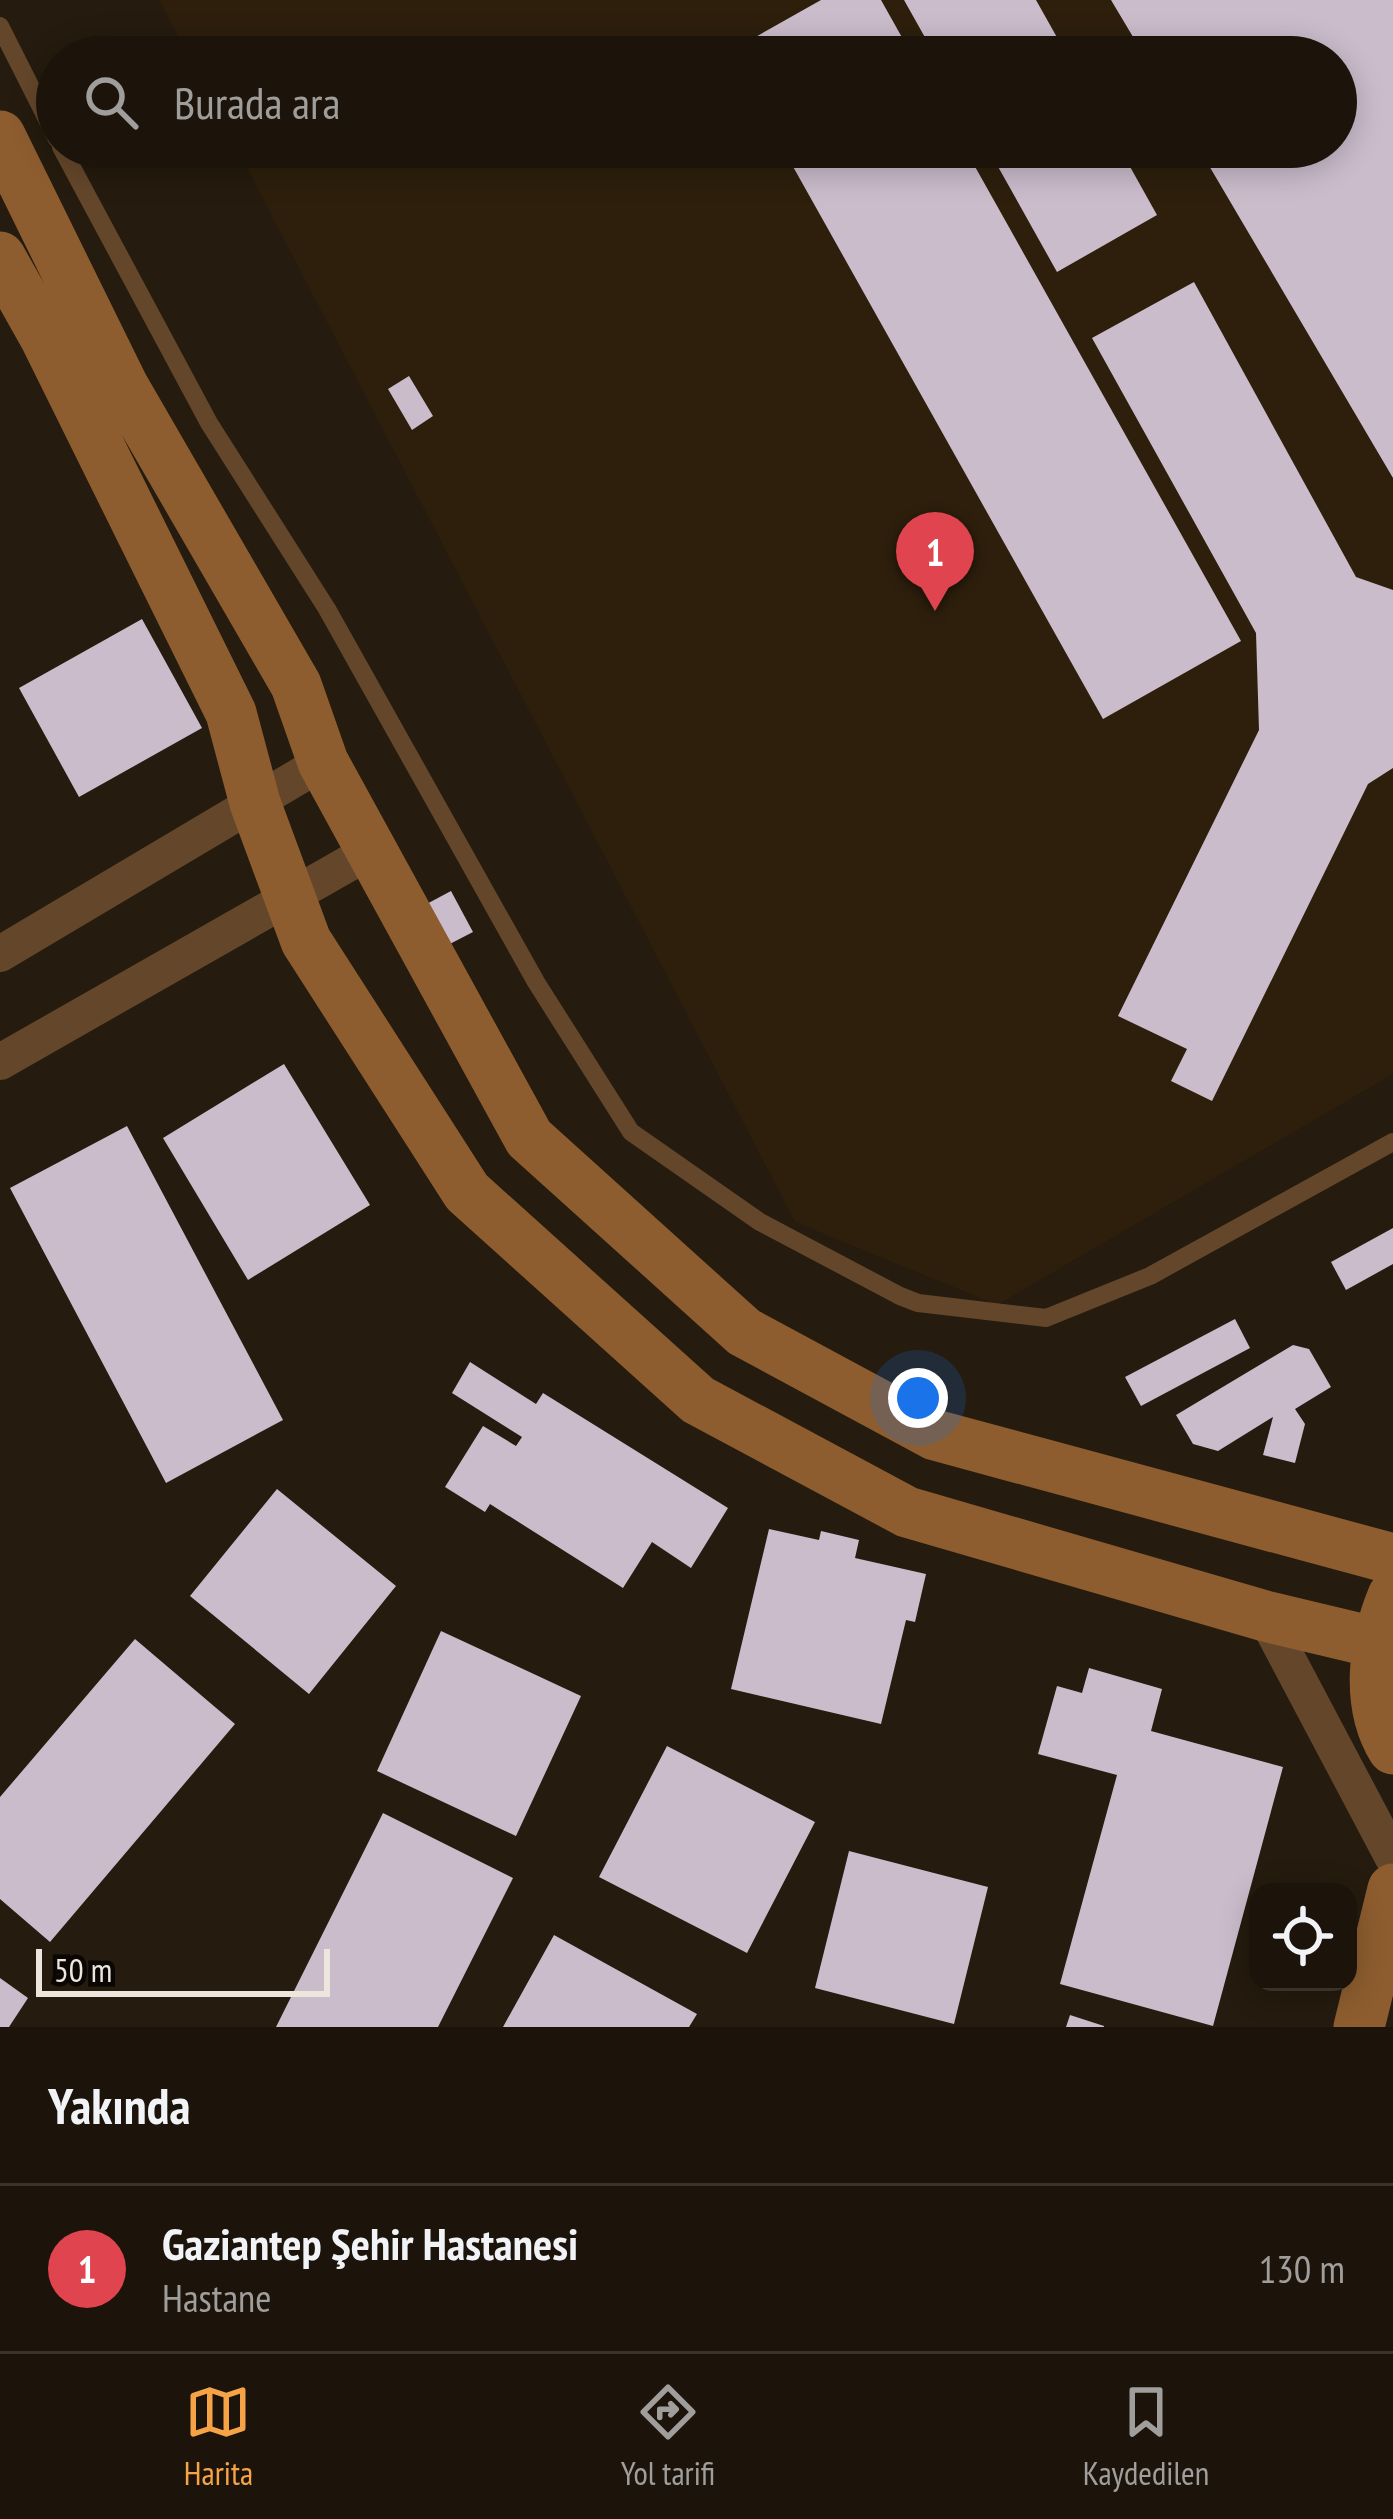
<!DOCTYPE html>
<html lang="tr">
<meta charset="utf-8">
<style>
:root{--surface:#1c140a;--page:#251d13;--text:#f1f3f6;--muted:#a09e9c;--line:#3a332b;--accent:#f6a247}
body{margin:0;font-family:"PT Sans Narrow",sans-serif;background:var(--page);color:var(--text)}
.controls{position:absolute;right:36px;bottom:36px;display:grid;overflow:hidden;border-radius:24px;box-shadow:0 6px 30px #0003}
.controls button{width:108px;height:108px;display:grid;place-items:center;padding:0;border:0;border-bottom:3px solid var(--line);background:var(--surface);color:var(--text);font:60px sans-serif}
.scale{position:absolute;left:36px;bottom:30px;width:294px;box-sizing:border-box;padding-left:12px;border:6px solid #ede6dd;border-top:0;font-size:33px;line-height:42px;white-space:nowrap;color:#ede6dd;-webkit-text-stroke:9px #0a0603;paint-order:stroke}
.you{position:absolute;left:918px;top:1398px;width:42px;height:42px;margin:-30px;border:9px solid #fff;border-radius:50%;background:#1a73e8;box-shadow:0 0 0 18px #1a73e833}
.badge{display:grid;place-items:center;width:78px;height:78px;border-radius:50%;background:var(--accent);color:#fff;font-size:39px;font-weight:700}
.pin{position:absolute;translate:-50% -99px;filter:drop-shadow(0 3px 6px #0008)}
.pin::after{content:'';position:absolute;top:63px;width:42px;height:36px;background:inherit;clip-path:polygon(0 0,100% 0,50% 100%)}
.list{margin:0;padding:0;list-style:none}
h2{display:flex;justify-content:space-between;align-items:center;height:156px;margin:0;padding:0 48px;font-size:51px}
h2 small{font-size:39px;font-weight:400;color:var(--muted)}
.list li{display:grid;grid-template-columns:78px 1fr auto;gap:36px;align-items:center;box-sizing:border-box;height:168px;padding:0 48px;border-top:3px solid var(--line)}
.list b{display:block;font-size:45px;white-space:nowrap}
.list p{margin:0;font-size:39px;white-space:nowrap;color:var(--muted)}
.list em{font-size:39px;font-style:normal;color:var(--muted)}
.icon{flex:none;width:66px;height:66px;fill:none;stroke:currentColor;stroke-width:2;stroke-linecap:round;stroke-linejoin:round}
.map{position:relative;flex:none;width:1393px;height:2027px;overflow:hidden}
.search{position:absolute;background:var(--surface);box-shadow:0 6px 30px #0003;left:36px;right:36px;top:36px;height:132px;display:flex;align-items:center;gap:30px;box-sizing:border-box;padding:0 42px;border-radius:66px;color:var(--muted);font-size:45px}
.sheet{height:324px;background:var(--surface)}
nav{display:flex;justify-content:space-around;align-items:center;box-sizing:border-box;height:168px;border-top:3px solid var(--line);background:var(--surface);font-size:33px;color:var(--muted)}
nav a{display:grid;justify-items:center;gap:6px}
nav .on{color:var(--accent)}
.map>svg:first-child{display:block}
</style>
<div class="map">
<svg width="1393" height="2027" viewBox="0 0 1393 2027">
<rect width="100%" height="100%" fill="#251b0e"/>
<path fill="#2d1f0c" d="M159,0h1234v1074l-396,231 -202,-83 -559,-1075h1100v-90h-1147z"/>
<path fill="#cbbccc" d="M821,0h60l32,57h-182l-2,-5z
M904,0h132l32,57h-132z
M1111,0h282v478l-195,-331h138v-90h-191z
M782,147h182l277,494 -138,78z
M987,147h132l38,68 -100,57z
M1194,282l162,295 37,13v178l-25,16 -156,317 -41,-20 16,-32 -69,-33 141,-286 -3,-97 -164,-295z
M409,376l24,40 -21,14 -24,-41z
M142,619l60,109 -123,69 -60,-109z
M451,891l22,41 -31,16 -21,-41z
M284,1064l86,141 -122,75 -85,-142z
M127,1126l156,294 -117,63 -156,-295z
M1393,1228v36l-47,26 -15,-28z
M1235,1319l15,29 -109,58 -16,-29z
M1293,1345l16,4 22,38 -36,22 10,15 -10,39 -32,-8 10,-38 -55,34 -25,-7 -17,-29z
M470,1362l66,42 7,-11 185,115 -37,60 -39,-26 -29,46 -133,-84 -5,8 -40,-25 38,-61 33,20 6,-9 -70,-44z
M277,1489l119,97 -87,108 -119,-98z
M769,1529l50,11 2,-9 38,9 -4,18 71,16 -11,48 -9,-2 -25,104 -150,-35z
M441,1631l140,65 -65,140 -139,-65z
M135,1639l100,85 -185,218 -50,-43v-102z
M1089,1668l73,21 -11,42 132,36 -70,259 -153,-42 57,-209 -79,-21 19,-68 25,7z
M667,1746l148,76 -68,131 -148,-76z
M383,1813l130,65 -75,149h-162z
M849,1851l139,36 -34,137 -139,-36z
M554,1935l143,79 -8,13h-186z
M0,1978l28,20 -19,29h-9z
M1070,2015l34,11v1h-38z"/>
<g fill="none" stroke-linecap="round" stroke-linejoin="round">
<path stroke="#64472b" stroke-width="18" d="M0,26l57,113
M61,147l148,276 118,186 209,373 95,150 129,90 140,74 18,7 128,15 104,-42 243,-134"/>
<path stroke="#64472b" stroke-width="36" d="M0,954l323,-192
M0,1062l374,-213
M1265,1616l128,242"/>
<path stroke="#8d5d2f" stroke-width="51" d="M0,136l123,250 173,299 27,77 206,376 215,194 191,103 458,124
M0,257l45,80 186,376 24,90 51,138 161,251 231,208 209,112 358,104 113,27
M1393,1596c-19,46 -28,108 0,153
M1359,2027l34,-138"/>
</g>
</svg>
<div class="controls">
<button><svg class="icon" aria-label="locate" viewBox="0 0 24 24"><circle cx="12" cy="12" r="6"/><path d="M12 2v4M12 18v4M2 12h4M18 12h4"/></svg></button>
</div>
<div class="scale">50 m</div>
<div class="you"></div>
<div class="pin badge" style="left:935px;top:611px;background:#e0444e">1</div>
<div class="search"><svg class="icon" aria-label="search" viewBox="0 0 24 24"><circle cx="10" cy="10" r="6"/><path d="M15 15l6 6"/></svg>Burada ara</div>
</div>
<section class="sheet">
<h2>Yakında<small></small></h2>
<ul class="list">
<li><span class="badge" style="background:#e0444e">1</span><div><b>Gaziantep Şehir Hastanesi</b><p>Hastane</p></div><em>130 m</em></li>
</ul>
</section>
<nav>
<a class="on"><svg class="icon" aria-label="map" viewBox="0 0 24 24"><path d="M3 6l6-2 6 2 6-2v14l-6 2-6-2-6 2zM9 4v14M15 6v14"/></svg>Harita</a>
<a><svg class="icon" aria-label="directions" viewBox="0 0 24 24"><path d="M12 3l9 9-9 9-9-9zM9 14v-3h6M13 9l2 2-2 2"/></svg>Yol tarifi</a>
<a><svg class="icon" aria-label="saved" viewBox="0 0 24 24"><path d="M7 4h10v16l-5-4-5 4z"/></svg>Kaydedilen</a>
</nav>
